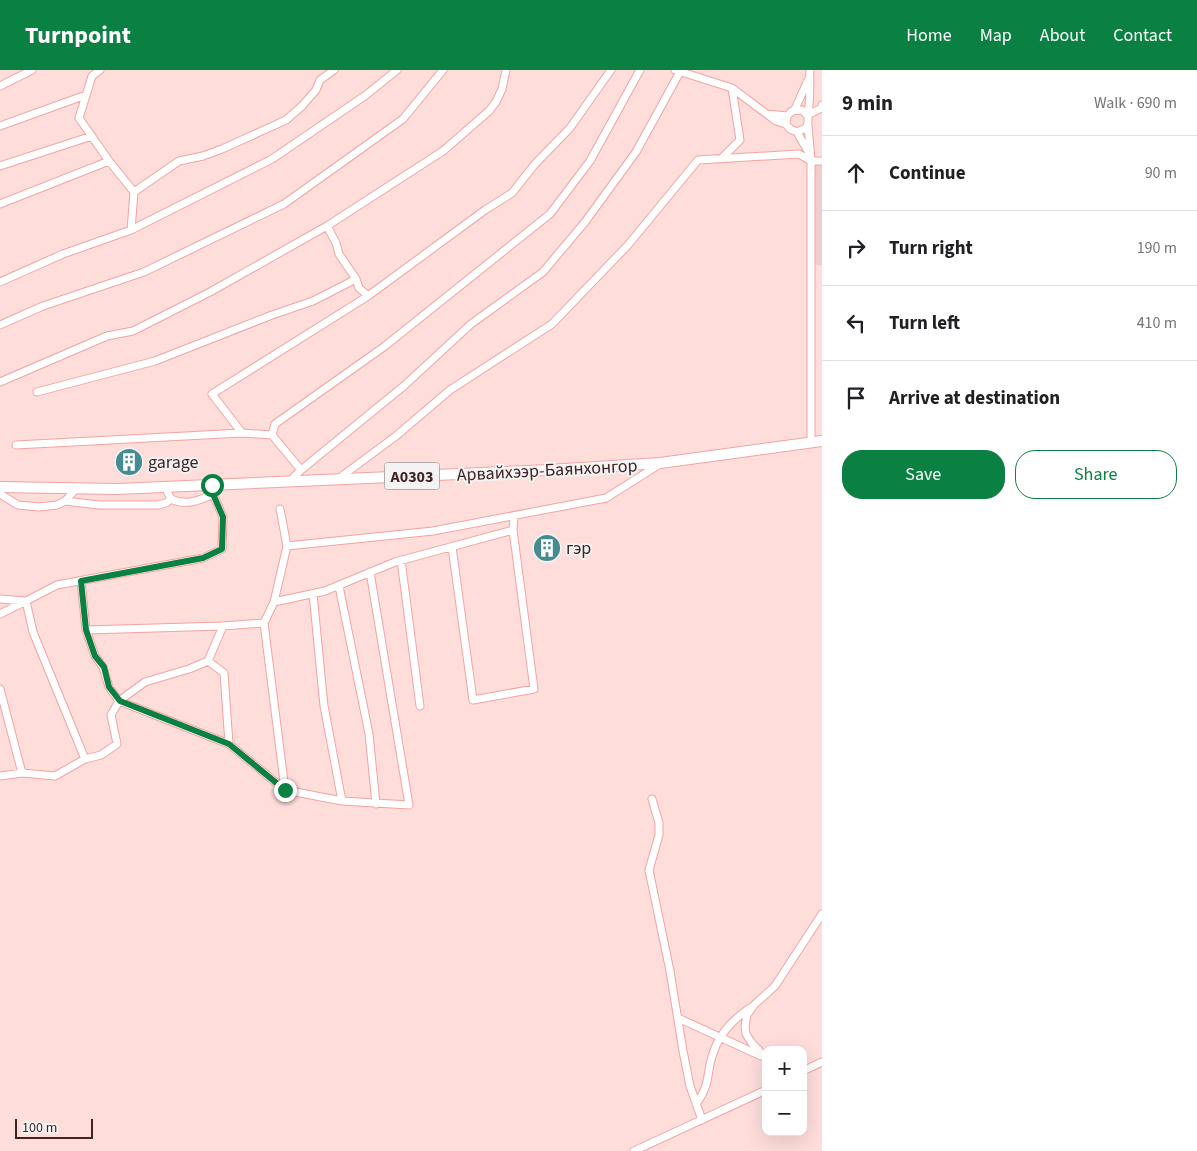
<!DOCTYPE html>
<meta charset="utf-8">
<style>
:root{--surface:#fff;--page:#f6f6f6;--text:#202124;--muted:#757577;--line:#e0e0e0;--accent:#0b8043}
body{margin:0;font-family:"Source Sans 3",sans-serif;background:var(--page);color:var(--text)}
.controls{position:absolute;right:15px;bottom:15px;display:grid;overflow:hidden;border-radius:10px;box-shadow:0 5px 20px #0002}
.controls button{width:45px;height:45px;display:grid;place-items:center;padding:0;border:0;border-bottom:1px solid var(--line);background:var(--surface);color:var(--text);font:25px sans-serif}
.scale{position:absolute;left:15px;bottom:12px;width:78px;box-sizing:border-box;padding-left:5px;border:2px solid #412322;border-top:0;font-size:14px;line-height:18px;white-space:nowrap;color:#412322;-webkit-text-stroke:4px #f3f3f3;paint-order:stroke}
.stop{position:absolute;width:15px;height:15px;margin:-11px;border:4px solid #0b8043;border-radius:50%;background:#fff}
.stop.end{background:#0b8043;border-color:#fff;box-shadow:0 1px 5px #0008}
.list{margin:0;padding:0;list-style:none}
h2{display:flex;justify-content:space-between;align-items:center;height:65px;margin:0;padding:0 20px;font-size:21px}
h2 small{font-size:16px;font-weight:400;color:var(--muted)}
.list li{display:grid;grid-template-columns:32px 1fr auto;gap:15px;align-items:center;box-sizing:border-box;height:75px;padding:0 20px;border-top:1px solid var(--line)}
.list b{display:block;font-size:19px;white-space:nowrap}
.list em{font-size:16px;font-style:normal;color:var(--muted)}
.actions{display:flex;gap:10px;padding:15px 20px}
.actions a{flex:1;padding:11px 0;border:1px solid var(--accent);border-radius:20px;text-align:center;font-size:18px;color:var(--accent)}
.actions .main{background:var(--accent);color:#fff}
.icon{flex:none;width:28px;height:28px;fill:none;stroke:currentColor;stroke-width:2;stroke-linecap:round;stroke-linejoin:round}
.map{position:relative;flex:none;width:822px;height:1081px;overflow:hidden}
header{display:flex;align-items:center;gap:30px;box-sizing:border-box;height:70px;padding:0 25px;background:var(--accent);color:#fff}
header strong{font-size:24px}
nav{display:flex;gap:28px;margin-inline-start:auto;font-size:18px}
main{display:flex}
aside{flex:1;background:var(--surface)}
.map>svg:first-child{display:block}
</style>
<header>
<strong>Turnpoint</strong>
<nav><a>Home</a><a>Map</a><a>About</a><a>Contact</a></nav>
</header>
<main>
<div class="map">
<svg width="822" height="1081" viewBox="0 0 822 1081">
<rect width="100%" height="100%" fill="#fedddb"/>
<path fill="#f1cecc" d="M818,93h4v102h-8l-1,-98z"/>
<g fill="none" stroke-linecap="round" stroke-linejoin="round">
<defs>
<path id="minor" d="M100,0l-8,6 -13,42 30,43 25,31 -3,38
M675,0l57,18 44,33 10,3 4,5 7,3 9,-4c4,-6 1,-10 2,-16 3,-14 1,-28 2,-42
M0,16l32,-16
M795,39l13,-29
M767,44l20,2
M807,45l15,-7v-3
M786,54l1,-8 5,-5 10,-1 5,5
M808,55l3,36v282
M0,56l86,-31
M797,62l12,21
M722,88l18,-18 -8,-52
M0,96l92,-30
M134,122l45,-31 24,-5 19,-7 64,-29 16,-14 14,-16 4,-10 14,-10
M0,134l109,-43
M327,156l9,17 3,11 17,25 3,9 9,8
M0,212l63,-28 68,-24 141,-71 94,-64 31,-25
M0,255l43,-19 101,-34 140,-68 119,-85 40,-49
M0,312l107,-46 26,-5 77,-39 117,-66 116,-75 46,-40 7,-9 6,-13 4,-19
M37,322l118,-31 117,-46 41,-14 43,-22
M242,363l-30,-39 156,-98 117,-86 27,-17 23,-29 35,-36 41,-58
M272,365l3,-11 110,-78 165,-132 40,-53 50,-91
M16,375l226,-12 30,2 29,35
M338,409l58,-43 54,-46 102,-66 76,-79 70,-85 101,-6 12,7h11
M289,412l12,-12 104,-85 66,-61 72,-52 42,-50 51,-70 45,-82
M165,417l6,12c14,7 28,2 42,-5l-1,-4
M0,424l18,11 21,2 18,-2 8,-4 12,-13
M65,431l34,4h59l8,-2 5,-4
M287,476l146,-15 173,-33 54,-34
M452,477l21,153 61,-11 -21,-159 1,-14
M401,490l19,146
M81,511l5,49 9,26 8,11 6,20 10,14 110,43 56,46 57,11 67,4 -39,-233
M339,516l30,148 7,70
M313,524l11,112 18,95
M0,529l26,2 31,-16 146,-27 19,-9 1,-32 -10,-23
M274,532l51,-11 70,-29 118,-32
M0,544l26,-13 7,31 52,127
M264,553l21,167
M86,560l137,-4 41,-3 10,-21 13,-56 -7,-37
M208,591l16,12 5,71
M0,619l22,84
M0,706l22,-3 33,3 30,-17 16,-4 16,-11 -6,-29 8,-14 26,-19 44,-13 19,-8 15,-35
M652,729l7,24v12l-10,35 21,101 13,80 7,35 12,34
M678,948l83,38
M766,988l-15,-16 -5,-8 -1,-8 2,-11 7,-10 21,-19 47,-72
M803,1001l19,-9
M696,1034c11,-15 11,-22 14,-40 6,-26 18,-41 40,-56
M634,1081l132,-61"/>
<path id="highway" d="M0,417l117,2 432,-19 111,-7 162,-22"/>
</defs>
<use href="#minor" stroke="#f2a4a1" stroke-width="9"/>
<use href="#highway" stroke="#f2a4a1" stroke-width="12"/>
<use href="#minor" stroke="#fff" stroke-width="7"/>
<use href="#highway" stroke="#fff" stroke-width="10"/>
</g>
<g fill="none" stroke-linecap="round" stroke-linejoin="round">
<path stroke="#0b8043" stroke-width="6" d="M212,415l1,9 10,23 -1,32 -19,9 -122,23 5,49 9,26 9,11 5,20 11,14 109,43 56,46"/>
</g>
<defs>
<symbol id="building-disc" viewBox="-11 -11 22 22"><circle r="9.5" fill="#458c91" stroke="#f3f3f3"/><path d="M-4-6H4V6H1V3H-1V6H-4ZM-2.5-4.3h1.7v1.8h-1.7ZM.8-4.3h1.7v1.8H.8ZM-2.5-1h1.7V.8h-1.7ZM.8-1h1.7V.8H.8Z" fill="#fff"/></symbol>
</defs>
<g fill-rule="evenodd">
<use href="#building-disc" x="113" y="376" width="32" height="32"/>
<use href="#building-disc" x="531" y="462" width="32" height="32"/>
</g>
<g text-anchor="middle" stroke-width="4" stroke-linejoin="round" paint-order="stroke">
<rect fill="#f3f3f3" stroke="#766161" stroke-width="1" x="384.5" y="392.5" width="55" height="27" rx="4"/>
<g font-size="16" font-weight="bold" fill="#412322">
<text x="412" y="412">A0303</text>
</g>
<g font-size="18" fill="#412322" stroke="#f3f3f3" text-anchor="start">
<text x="148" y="398">garage</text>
<text x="566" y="484">гэр</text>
</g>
<g font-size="18" fill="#412322" stroke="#f3f3f3">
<text transform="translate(547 400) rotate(-3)" y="6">Арвайхээр-Баянхонгор</text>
</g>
</g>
</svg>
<div class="controls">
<button>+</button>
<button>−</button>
</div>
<div class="scale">100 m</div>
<div class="stop" style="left:212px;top:415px"></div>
<div class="stop end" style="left:285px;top:720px"></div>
</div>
<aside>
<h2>9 min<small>Walk · 690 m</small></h2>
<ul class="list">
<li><svg class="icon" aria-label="ahead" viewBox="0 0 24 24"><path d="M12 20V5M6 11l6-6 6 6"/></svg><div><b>Continue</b></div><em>90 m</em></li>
<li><svg class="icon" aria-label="right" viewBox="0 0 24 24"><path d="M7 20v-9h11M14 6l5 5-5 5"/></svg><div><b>Turn right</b></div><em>190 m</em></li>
<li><svg class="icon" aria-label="left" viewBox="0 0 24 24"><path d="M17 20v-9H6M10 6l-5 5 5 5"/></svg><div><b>Turn left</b></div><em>410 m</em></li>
<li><svg class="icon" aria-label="arrive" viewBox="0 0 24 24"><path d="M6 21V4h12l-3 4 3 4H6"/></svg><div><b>Arrive at destination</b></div></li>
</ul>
<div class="actions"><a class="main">Save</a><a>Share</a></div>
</aside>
</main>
